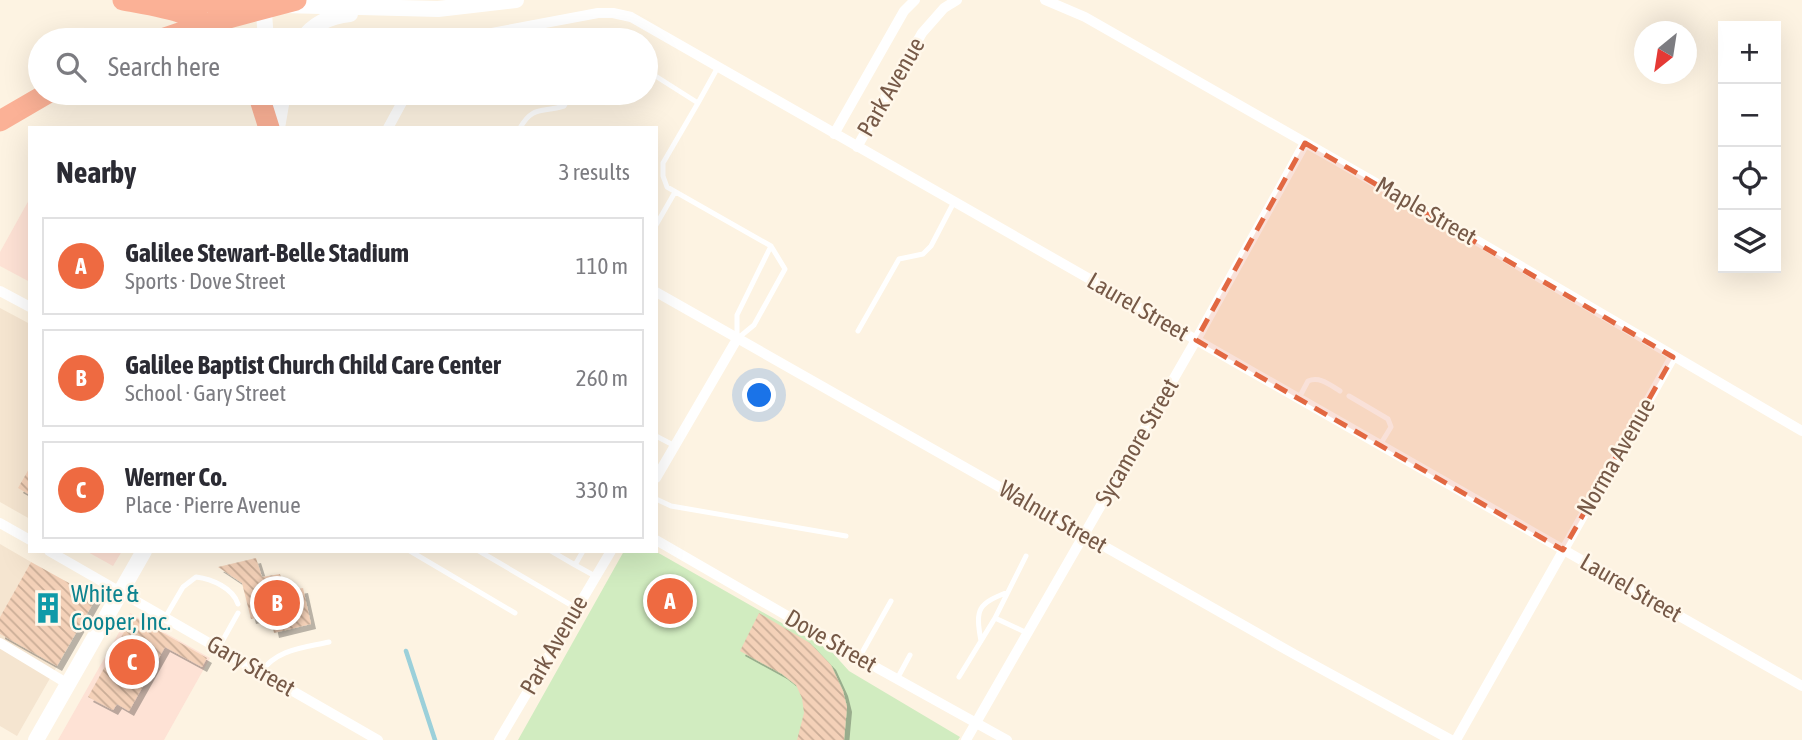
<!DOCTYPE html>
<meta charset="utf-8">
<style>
:root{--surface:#fff;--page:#f2f2f3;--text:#2b2b33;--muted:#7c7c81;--line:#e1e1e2;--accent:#ee6a41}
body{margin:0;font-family:"Asap Condensed",sans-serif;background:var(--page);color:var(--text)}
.controls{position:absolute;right:21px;top:21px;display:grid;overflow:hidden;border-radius:0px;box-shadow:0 7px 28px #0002}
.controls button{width:63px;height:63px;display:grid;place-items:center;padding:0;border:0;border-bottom:2px solid var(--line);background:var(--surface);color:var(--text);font:35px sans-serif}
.compass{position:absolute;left:1634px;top:21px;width:63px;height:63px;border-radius:50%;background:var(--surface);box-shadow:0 7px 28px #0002;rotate:210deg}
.you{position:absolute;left:760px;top:396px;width:24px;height:24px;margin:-18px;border:5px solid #fff;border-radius:50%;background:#1a73e8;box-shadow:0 0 0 10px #1a73e833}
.badge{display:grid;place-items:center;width:46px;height:46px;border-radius:50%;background:var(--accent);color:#fff;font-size:23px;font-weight:700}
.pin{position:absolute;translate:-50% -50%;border:4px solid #fff;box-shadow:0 2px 7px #0006}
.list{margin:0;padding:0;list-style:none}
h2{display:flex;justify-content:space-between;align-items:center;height:91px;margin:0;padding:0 28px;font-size:30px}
h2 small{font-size:23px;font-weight:400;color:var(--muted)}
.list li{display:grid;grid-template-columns:46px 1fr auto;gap:21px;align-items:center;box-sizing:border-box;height:98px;margin:0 14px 14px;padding:0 14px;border:2px solid var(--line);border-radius:0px}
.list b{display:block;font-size:26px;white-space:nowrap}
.list p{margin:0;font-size:23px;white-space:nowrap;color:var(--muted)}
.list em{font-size:23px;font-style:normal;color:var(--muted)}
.icon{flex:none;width:38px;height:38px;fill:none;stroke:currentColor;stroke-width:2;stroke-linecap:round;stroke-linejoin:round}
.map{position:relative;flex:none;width:1802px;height:740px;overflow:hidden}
.search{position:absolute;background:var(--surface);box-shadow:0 7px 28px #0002;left:28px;top:28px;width:630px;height:77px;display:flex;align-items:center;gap:18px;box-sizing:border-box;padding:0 24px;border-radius:38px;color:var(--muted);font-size:26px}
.panel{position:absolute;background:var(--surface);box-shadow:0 7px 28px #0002;left:28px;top:126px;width:630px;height:427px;border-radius:0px}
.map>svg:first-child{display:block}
</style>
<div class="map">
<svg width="1802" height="740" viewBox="0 0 1802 740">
<defs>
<pattern id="building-back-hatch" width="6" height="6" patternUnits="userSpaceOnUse" patternTransform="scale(1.75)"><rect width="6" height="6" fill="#f4d1b8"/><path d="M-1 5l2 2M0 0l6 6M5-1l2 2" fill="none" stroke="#caad97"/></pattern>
<filter id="shadow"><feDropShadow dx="5" dy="5" stdDeviation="0" flood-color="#0004"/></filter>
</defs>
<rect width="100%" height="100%" fill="#fdf3e2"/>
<path fill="#f5e5d0" d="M0,308l30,16v195l-30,-17z
M0,544l31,18 -31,55z
M0,634l57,32 -40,70 -17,-10z"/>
<path fill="#fee2d5" d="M30,198v84l-30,-16v-14z
M86,551h36l-9,15z
M130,613l80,45 -46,82h-106z"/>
<path fill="#d1ecc0" d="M624,551h31l176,100 18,20 111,66 -2,3h-440z"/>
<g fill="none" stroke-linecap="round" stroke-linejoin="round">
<path stroke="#9bd0da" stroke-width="4.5" d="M406,651l29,89"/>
</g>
<path fill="url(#building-back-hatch)" filter="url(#shadow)" d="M30,467v28l-12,-7z
M256,558l6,19 18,-3 5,17 18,-3 8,36 -37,9 -4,-18 -19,4 -9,-36 -24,-16z
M31,562l65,36 -39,68 -57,-32v-17z
M759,613l51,30 21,22 12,26 4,16 -3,33h-47l7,-27 -2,-15 -6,-13 -14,-11 -42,-23z
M133,616l74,42 -5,9 -37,-20 -36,64 -12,-7 -4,6 -25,-13z"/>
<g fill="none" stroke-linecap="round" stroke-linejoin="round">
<path stroke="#fff" stroke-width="5" d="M646,70l52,33 -35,60v13l4,11 104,59 14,23 -31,56 -17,14
M698,103l20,-36
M520,128c13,-23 22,-15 44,-22l8,-13
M656,225l19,-33
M858,331l41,-72 24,-5 8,-8 23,-44
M737,339v-24l34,-69
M1349,396l39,23 3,8 -11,18
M1299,398l9,-17c12,-5 22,4 32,10
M656,436l19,10
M656,499l15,7 175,30
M410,551l105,62
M479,551l97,57
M551,551l24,14
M583,551l-8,14 20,11
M166,616l17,-29 13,-10c16,2 37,11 42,27
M995,618l31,-62
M981,641c-6,-33 -3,-37 27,-49
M219,647l19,-34
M859,658l32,-57
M261,672c16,-23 42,-24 68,-30
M959,677l36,-59 32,15
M897,679l13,-24"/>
<path stroke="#fff" stroke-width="10" d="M1045,0l40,17 396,226 321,188
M454,40l144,-27h15l18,4 1171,669
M388,128l19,-35
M834,134l70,-123 11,-11
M857,147l65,-114 22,-25 13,-8
M0,291l30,16
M656,292l638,362 157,86
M656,478l81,-139
M0,523l30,17
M656,540l223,129 128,71
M49,551l329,189
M0,643l68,41
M499,740l112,-189
M966,740l230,-400 109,-197
M1456,740l217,-383"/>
<path stroke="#fff" stroke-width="16" d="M263,0l3,40
M283,5l155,4 78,-9
M302,40c11,-16 29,-24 48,-26
M270,93l2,25
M277,128l6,-35
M36,740l108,-189"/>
<path stroke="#fbb196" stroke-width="21" d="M123,0c37,7 76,11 103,40
M167,0l92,4
M159,40l47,-16 90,-24
M258,93l11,35
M0,121l48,-28"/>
</g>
<path fill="#e26842" fill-opacity="0.2" stroke="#e26842" stroke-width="5" stroke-dasharray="14 9" stroke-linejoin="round" d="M1305,143l368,214 -110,193 -367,-210z"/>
<defs>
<symbol id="building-bare" viewBox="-9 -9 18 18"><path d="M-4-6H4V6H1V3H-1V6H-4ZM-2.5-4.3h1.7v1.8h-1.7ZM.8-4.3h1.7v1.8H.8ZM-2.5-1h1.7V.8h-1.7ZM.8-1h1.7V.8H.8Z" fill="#0f9aa8" stroke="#fff7ea" stroke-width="2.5" paint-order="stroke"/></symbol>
</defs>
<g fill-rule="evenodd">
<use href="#building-bare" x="26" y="586" width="44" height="44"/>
</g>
<g text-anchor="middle" stroke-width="5" stroke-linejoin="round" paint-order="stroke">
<g font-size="24" fill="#765947" stroke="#fff7ea">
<text transform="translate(891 87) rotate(-60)" y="8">Park Avenue</text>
<text transform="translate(1426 211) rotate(30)" y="8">Maple Street</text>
<text transform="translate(1138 307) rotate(30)" y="8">Laurel Street</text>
<text transform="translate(1137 442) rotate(-60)" y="8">Sycamore Street</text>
<text transform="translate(1616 457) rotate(-60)" y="8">Norma Avenue</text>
<text transform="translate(1053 517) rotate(30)" y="8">Walnut Street</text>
<text transform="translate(1631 588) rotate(30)" y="8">Laurel Street</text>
<text transform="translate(831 641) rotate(30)" y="8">Dove Street</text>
<text transform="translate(554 645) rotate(-60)" y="8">Park Avenue</text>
<text transform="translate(251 666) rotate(30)" y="8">Gary Street</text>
</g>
<g font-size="24" fill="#0d838f" stroke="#fff7ea" text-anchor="start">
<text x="71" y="602">White &amp;<tspan x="71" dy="28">Cooper, Inc.</tspan></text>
</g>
</g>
</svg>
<div class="controls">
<button>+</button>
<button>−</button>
<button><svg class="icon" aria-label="locate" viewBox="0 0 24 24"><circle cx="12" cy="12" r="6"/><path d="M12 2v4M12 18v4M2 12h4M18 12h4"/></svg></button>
<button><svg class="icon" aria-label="layers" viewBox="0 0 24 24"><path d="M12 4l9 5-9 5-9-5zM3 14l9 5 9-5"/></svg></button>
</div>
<svg class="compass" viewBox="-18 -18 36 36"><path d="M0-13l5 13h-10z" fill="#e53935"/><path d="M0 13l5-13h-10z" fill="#7c7c81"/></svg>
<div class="you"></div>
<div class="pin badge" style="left:670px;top:601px">A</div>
<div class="pin badge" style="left:277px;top:603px">B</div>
<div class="pin badge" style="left:132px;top:662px">C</div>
<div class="search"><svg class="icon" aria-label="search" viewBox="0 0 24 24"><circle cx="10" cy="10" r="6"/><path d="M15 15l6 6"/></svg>Search here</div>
<section class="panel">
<h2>Nearby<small>3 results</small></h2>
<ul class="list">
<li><span class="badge">A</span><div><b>Galilee Stewart-Belle Stadium</b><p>Sports · Dove Street</p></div><em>110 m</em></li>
<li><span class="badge">B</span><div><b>Galilee Baptist Church Child Care Center</b><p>School · Gary Street</p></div><em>260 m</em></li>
<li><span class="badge">C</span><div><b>Werner Co.</b><p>Place · Pierre Avenue</p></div><em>330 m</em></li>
</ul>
</section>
</div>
